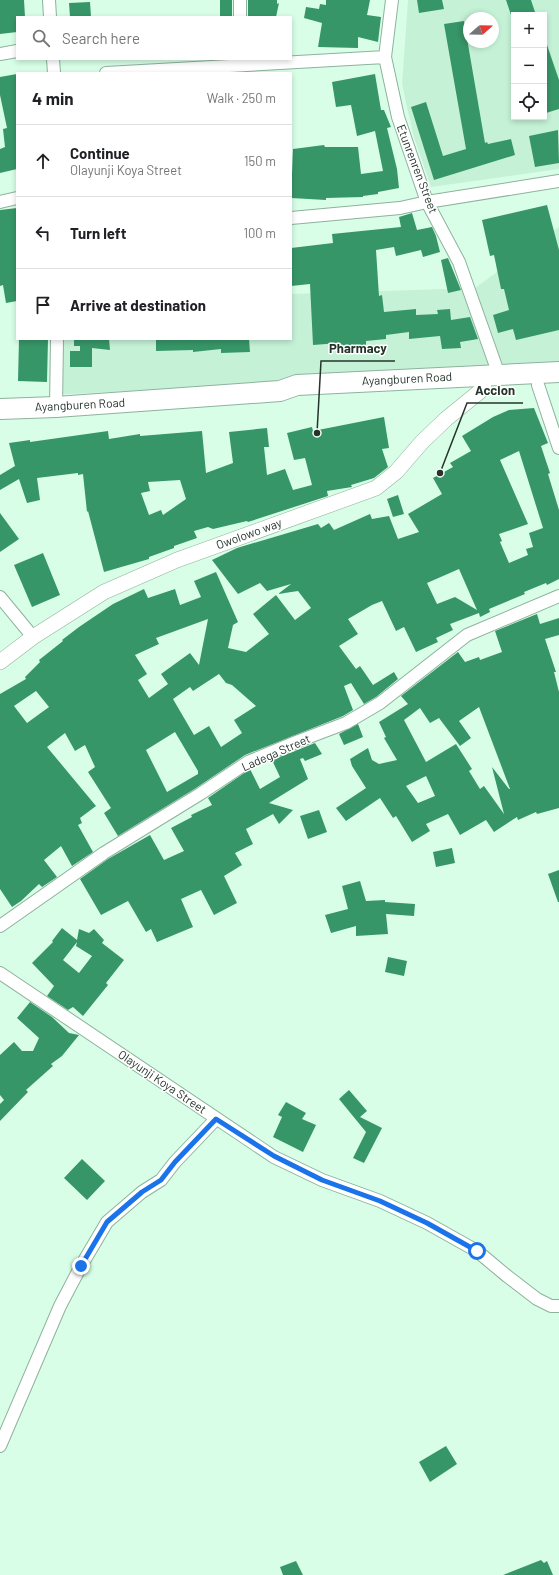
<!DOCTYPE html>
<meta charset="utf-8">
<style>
:root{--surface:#fff;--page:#f6f6f6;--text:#202124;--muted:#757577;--line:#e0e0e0}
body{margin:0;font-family:Barlow,sans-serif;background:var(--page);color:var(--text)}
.controls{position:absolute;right:12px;top:12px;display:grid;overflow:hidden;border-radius:0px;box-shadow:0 2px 6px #0003}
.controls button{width:36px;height:36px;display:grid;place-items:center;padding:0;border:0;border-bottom:1px solid var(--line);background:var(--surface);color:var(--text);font:20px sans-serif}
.compass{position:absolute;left:463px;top:12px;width:36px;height:36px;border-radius:50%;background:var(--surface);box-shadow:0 2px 6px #0003;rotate:70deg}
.stop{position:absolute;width:12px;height:12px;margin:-9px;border:3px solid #1a73e8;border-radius:50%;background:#fff}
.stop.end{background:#1a73e8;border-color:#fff;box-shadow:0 1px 4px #0008}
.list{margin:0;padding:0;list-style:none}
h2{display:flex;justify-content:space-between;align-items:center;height:52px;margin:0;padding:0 16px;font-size:17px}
h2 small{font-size:13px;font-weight:400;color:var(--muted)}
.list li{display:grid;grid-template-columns:26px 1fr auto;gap:12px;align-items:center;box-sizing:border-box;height:72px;padding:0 16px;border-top:1px solid var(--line)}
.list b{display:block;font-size:15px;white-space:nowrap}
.list p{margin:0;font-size:13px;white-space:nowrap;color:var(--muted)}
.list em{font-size:13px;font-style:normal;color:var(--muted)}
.icon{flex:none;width:22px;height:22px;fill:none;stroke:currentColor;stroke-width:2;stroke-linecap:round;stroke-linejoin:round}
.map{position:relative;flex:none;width:559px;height:1575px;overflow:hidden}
.search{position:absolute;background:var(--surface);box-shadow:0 2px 6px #0003;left:16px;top:16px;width:276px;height:44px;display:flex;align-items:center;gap:10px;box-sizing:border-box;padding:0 14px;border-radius:0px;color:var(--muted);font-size:15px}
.panel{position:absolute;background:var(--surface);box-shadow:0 2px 6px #0003;left:16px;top:72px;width:276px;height:268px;border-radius:0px}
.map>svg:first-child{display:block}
</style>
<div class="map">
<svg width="559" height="1575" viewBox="0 0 559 1575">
<rect width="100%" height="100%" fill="#d8fee7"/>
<path fill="#c5f2d7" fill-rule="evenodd" d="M408,0h151v169l-128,18 -18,-53 -11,-50zM514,15h30v102h-30zM469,18h24v24h-24z
M559,227v143l-510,25 1,-56h241v-45l184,-6z"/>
<path fill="#379668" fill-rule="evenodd" d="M0,0h24l1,17h-8v15l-17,2z
M220,0h12v17h-12z
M248,0h29v4l2,-1 -3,14h-28z
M326,0h44l-3,15 14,2 -3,25 -20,-5v11l-40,-1 4,-24 -18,-5 2,-11 13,2 1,-5 6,1z
M417,0h25l2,9 -25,4z
M506,0h25l5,15h-25z
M90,2l1,15h-21l-1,-14z
M464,21l21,122 2,-1 1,2 23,-5 4,16 -81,25 -23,-73 15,-5 17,54 23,-7 -22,-125z
M544,42h2l13,38v29l-13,4 -2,-6z
M17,74v95l-17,4v-24l5,-2 -2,-18 4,-1 -7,-33v-18z
M375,74l6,36h3l7,17 -4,1 10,41 2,19 -21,4v2l-15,2v1l-37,1v2l-35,-2 2,-49 31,-4 1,2h33l3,27 22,-3 -8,-40 -18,5 -6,-31 -15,2 -4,-25z
M558,130l1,33 -24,4 -6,-31z
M547,205l12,45v80l-43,10 -3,-11 -15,4 -5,-18 16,-5 -5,-21h-3l-7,-34 -4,1 -8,-36z
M17,208v93l-11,2 -3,-18 -3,1v-76z
M412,213l5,17 15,-3 4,9 4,16 -17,5 -2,-7 -25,6 -2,-9 -18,3 3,46 3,-1 2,17 32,-3v6l22,-1 -1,-4 13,-1 1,11 19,-3 8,22 -18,3 1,6 -19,1 -2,-13 -31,3v-7l-23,3v4l-20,2v6l-27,1v-5l-26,2 -3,-61 -19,2v-38l42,-5 -1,-9 69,-7 -2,-10z
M448,258l13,32 -13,3 -7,-33z
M19,339h29l-1,43 -29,-1z
M74,339h35l1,11 -18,-2v19h-22v-16h10v-5h-6z
M156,339h93l1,13 -29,1v-4l-28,3v-2l-37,1z
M534,408l14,35 -7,3 9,27 -2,1 11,36v69l-12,6 -1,-2 -22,9 1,2 -36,15 1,3 -10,5 -1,-4 -29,11 3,6 -17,8 2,4 -22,10 -12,-25 -8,4 -14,-30 -10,4 -24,14 10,15 -19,12 17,23 4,-3 13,19 21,-13 4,7 -22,18 -12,7 -13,-21 -7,3 9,24 -10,6 -98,39 -49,33 -78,48 -14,-23 7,-5 -23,-36 7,-5 -10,-22 -10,6 -10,-18 -18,14 49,59 -16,12 2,5 -4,2 15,27 -21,14 -11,-20 -17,14 13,17 -15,10 -3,-3 -18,17 -9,6 -12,-18v-195l26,-15 -1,-2 15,-15 -1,-2 24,-19 -1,-1 17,-13 34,-23 31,-15 4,9 27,-9 5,16 21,-8 -7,-16 22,-9 22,50 -5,3 -5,23 18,4 23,-18 -16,-20 23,-19 19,25 16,-12 -13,-17 -20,3 13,-10 -24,7 -7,-8 -22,11 -26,-34 25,-12 81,-24 3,4 8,-5 5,7 36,-16 2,5 17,-3 9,23 21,-7 -11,-18 34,-20 -9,-16 20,-11 -3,-4 21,-12 -9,-15 31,-19 16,-7zM519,451l24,77 -14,5 4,14 -7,2 2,6 -19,8 -9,-21 2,-1 -3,-7 29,-10 -28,-64zM459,569l18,41 -22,-13 -18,7 -10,-21zM208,619l-9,46 -9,-12 -29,21 7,10 -19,14 -11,-18 9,-6 -12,-19 24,-11 -3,-6zM219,674l7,9 6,2 24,21 -22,14 8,13 -21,14 -12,-21 -15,9 -21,-36 17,-12 3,4zM36,691l13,16 -22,16 -13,-17zM175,732l23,39v3l-31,18 -21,-42z
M384,417l5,31 -7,1 6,18 -14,11 -23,7 1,2 -25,4 1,5 -80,26 -1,-1 -34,8 -5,-2 -14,4 3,7 -23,8v2l-25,9v2l-45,13 -16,-61 -1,1 -4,-38 -5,1v-2l-41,5 3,22 -13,3 -8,-24 -19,11v-15l15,-9 -6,-23 21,-3v2l78,-11 1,8 31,-5v2l62,-5 4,42 27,-10 -4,-31 38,-4 2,19h-5l3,28 18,-6 8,21 19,-5 -7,-27 -11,2 -7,-27 25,-6 1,4zM180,480l6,19 -23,16 -2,-5 -12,5 -8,-22 9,-2 -2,-9z
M398,495l6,19 -11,3 -6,-18z
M0,513l19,26 -19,13z
M43,553l17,42 -28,12 -18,-42z
M537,614l3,10 19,-6v17l-14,4 11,33h-2l5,20v116l-22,6 -1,-2 -18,8 -1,-3 -23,15 -8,-12 -26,15 -12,-21 -22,10 4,7 -18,11 -16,-26 -3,2 -13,-20 -34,23 -10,-13 30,-20 -14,-22 -2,-7 18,-11 4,12 7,4 18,-4 -13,-22 2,-1 -7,-15 29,-18 -7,-8 57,-44 7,10 14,-5 1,3 22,-8 -7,-21zM479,707l31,82h-1l-17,-22 12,47 -20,-28 -4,3 -11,-18 3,-2 -16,-25 -30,18 -22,-42 16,-12 10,15 9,-5 21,28 11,-8 -12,-17zM426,776l9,20 -17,7 -12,-17z
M358,724l5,13 -19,8 -5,-11z
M315,743l7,11 -17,7 -2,-3 -3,1 8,20 -39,24 24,7 -14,14 -6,-10 -27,15 7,15 -18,9 7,12 -18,11 13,27 -23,12 -13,-25 -20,9 12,28 -36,15 -6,-13 -5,3 -18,-31 -27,14 -21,-36 28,-20 42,-24 14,25 20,-9 -13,-23 21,-11 -1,-2 21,-10 -4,-7 42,-29 10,20 20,-12 -8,-17z
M319,810l8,22 -19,7 -8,-23z
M452,848l3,15 -19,4 -3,-15z
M559,870v32h-1l-10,-28z
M360,881l6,20 19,-1v2l30,2 -1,12 -28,-2 2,20 -32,2v-10l-25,7 -6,-18 23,-6 -6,-23z
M62,928l15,12 2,-11 10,4 5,-4 10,11 -2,3 22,17 -18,23 2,2 -25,31 -10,-9 -5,3 -21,-14 7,-10 -22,-23 21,-21 -1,-1zM77,942l-1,4 16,10 -13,17 -16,-13z
M388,957l19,4 -3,15 -19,-4z
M30,1002l22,15 17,16 10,2 -17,21 -11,8 2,2 -27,24 2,2 -28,29v-17l4,-4 -4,-5v-40l14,-13 8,9h11l6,-13 -22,-20z
M349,1090l18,21 -7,6 22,11 -18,35 -11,-5 13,-26 -27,-33z
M286,1102l20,11 -4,6 14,6 -13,27 -30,-15 9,-20 -4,-2z
M82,1159l23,22 -18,19 -23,-22z
M446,1446l11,18 -27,18 -11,-20z
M541,1560l3,3 3,-2 6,14h-50z
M296,1561l7,14h-20l-3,-8z"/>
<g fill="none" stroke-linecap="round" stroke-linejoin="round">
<defs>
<path id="minor" d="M49,0l1,17
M240,0v17
M392,0l-7,57 13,60 29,85 32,60 40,113
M0,54l17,-3
M53,59l1,14
M106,73l279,-16
M0,202l17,-4
M291,218l109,-10 27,-6 132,-21
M538,385l21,63
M56,407l1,-68
M0,597l33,40
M0,926l104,-73 96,-59 48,-32 48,-20 50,-19 34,-20 87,-68 92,-39
M0,973l274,184 48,23 58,21 47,22 50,28 30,25 30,23 14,7h8
M0,1446l60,-140 21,-40 26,-44 35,-30 19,-12 14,-18 41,-43"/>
<path id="tertiary" d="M0,662l33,-25 71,-45 73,-32 199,-72 20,-16 26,-30 24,-23 38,-31"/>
<path id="primary" d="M0,409l56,-2 224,-16 17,-6 262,-13"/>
</defs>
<use href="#minor" stroke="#8eb29d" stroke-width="14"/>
<use href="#tertiary" stroke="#8eb29d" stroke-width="16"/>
<use href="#primary" stroke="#8eb29d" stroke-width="22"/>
<use href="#minor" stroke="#fff" stroke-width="12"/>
<use href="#tertiary" stroke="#fff" stroke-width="15"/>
<use href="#primary" stroke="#fff" stroke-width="20"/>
</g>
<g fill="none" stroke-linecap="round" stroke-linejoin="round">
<path stroke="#1a73e8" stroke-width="5" d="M81,1266l26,-44 35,-30 19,-12 14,-18 41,-43 58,37 48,24 58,21 47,22 50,28"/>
</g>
<g text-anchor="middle" stroke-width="3" stroke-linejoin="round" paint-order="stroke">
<g font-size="12" fill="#25342b" stroke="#fff">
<text transform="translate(417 169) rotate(69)" y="4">Etunrenren Street</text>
<text transform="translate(407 379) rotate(-3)" y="4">Ayangburen Road</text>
<text transform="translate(80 405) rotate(-3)" y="4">Ayangburen Road</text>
<text transform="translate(249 534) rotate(-20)" y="4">Owolowo way</text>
<text transform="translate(276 753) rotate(-24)" y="4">Ladega Street</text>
<text transform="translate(162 1082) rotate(34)" y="4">Olayunji Koya Street</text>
</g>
</g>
<path fill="none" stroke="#25342b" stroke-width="1.5" d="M317 433L321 361H395M440 473L467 403H523"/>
<g fill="#25342b" stroke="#fff" stroke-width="1.5">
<circle cx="317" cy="433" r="4"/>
<circle cx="440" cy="473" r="4"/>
</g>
<g font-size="13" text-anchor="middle" font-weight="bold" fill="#25342b" stroke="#fff" stroke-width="3" stroke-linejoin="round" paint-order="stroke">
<text x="358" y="353">Pharmacy</text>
<text x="495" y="395">Accion</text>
</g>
</svg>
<div class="controls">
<button>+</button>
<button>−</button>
<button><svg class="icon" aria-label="locate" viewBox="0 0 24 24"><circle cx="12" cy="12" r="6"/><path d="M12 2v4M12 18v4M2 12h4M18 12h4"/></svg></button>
</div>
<svg class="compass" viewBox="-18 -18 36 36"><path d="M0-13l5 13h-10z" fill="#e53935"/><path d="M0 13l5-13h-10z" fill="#757577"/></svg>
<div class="stop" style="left:477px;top:1251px"></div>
<div class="stop end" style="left:81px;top:1266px"></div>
<div class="search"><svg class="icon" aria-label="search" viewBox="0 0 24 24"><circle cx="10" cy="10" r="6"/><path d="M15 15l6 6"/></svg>Search here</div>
<section class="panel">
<h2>4 min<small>Walk · 250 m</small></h2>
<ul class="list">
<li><svg class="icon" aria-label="ahead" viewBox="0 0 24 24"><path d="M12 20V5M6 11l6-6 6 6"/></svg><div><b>Continue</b><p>Olayunji Koya Street</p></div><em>150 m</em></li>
<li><svg class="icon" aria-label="left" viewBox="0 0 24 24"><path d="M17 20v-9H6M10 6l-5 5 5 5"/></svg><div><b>Turn left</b></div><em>100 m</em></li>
<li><svg class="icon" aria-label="arrive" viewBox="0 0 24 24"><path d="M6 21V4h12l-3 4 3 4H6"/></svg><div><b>Arrive at destination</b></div></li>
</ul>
</section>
</div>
